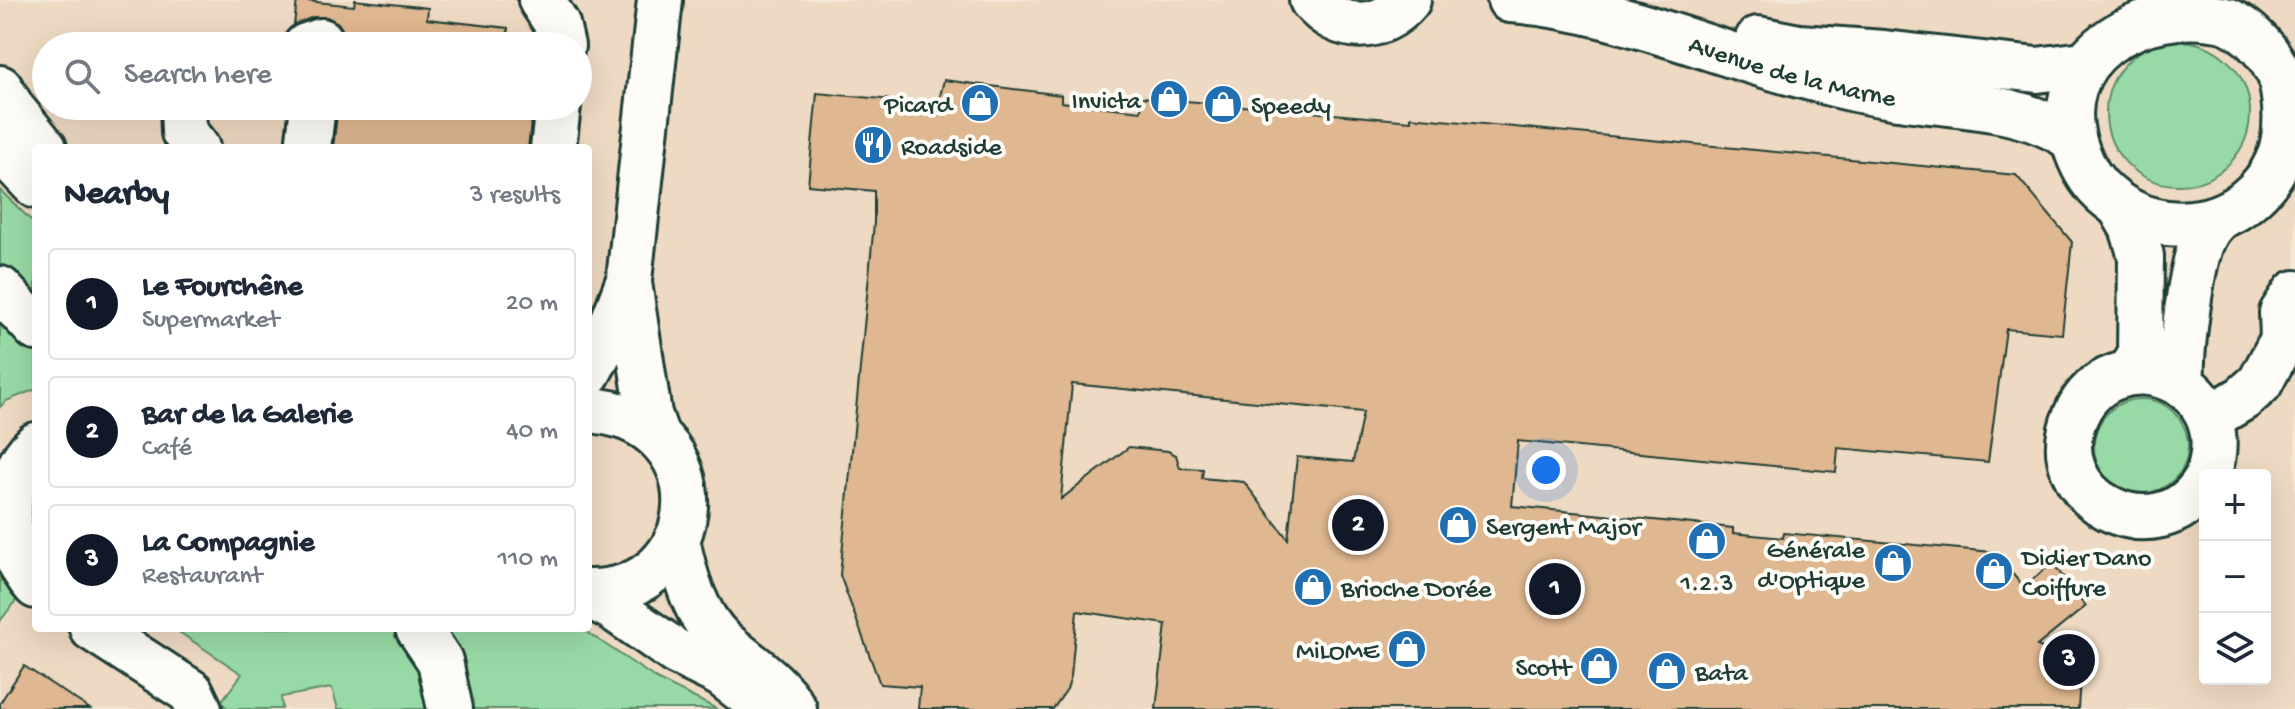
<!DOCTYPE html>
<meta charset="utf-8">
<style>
:root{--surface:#fff;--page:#f6f6f7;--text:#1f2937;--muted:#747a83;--line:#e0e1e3;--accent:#111827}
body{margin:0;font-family:"Gochi Hand",sans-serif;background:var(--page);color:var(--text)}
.controls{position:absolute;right:24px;bottom:24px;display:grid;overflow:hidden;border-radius:8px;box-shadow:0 8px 32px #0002}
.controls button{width:72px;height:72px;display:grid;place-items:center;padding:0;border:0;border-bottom:2px solid var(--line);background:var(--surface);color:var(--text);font:40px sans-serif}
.you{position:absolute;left:1546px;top:470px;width:28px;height:28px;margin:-20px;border:6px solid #fff;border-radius:50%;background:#1a73e8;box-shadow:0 0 0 12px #1a73e833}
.badge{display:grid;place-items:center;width:52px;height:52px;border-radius:50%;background:var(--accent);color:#fff;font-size:26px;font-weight:700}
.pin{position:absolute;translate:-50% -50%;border:4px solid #fff;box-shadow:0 2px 8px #0006}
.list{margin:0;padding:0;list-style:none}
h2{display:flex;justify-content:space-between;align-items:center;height:104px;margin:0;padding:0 32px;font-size:34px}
h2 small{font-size:26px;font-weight:400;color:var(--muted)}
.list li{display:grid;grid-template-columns:52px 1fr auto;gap:24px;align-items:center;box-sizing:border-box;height:112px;margin:0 16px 16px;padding:0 16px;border:2px solid var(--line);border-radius:8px}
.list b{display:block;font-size:30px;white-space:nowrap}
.list p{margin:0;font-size:26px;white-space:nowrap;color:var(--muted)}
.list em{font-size:26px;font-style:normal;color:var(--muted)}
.icon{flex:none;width:44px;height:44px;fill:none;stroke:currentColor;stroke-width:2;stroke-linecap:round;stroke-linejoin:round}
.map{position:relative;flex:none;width:2295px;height:709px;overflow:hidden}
.search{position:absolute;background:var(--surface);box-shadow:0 8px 32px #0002;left:32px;top:32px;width:560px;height:88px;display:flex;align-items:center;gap:20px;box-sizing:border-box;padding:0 28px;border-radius:44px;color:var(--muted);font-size:30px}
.panel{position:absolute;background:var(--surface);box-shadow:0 8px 32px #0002;left:32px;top:144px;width:560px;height:488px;border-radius:8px}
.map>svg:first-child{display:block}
</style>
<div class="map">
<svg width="2295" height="709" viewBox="0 0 2295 709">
<rect width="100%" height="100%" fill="#f4e7d8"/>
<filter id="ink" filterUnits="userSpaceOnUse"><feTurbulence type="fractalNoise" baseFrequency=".0125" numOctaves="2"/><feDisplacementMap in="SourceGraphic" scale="16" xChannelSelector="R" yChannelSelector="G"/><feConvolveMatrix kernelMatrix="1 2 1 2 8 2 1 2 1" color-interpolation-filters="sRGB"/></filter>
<g filter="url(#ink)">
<path fill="#eed9c2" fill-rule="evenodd" d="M0,0h2295v709h-2295zM46,46h532v60h-532zM36,148h552v480h-552zM2205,475h60v204h-60z"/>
<path fill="#98daa5" stroke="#5c8c6c" stroke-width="2" d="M2106 113a72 72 0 1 1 144 0a72 72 0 1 1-144 0Z
M0,190l36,35v82l-36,-38z
M0,311l36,35v43l-30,12 -6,6z
M2094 446a47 47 0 1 1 94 0a47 47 0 1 1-94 0Z
M0,562l21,32 -21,27z
M173,628h225l19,25 13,56h-92l-6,-21 -51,9 1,12h-54l-7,-7 21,-28z
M443,628h138l77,52 59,29h-248z"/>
<path fill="#dfb790" stroke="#1f3d34" stroke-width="2" fill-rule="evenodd" d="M297,0l57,6 1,-6 73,8 -1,11 81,9 -1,18h-161l-2,-14 -6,-9 -11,-6h-14l-19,8z
M944,80l117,15v7l80,9 1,-14 269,24v-4l605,58 56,67 -10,92 -56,-5 -18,133 -150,-14 -2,24 -318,-31 -6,65 221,22v5l50,5 1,-5 209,19 31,35 28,-24 34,43 -49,40 44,16 -3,47h-922l10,-85 -89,-13 -6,65 -4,13 -14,20h-135l2,-22 -40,-3 -40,-109 34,-352v-32l-66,-6 9,-92 121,11zM1072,384l153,15 138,13 -10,50 -56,-5 -9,82 -44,-57 -42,-4 1,-9 -23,-1 -4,-13 -8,-4 -39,-4 -68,52z
M338,106h195l-5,42h-195z
M24,666l66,43h-90v-6z"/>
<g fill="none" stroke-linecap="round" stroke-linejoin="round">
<defs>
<path id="minor" d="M541,0l16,24 5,22
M306,46l15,-5 -1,5
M183,106l1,26 13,16
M308,148l5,-42
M553,148l5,-42
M2121,208l11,19 9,29 -1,98 -9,19
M0,289l36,39
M2182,384c-2,-29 9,-126 24,-151 3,-6 8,-11 12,-15
M2206,410h17l20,-12 17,-15 23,-44 -1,-26 13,-20
M36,445c-36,33 -36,102 0,141
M2205,481c-47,78 -166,17 -129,-66 35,-80 166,-39 132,60
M92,628l99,64 8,17
M418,628l22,33 10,48"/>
<g id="major">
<path d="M1312,0c27,33 69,33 96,0"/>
<path id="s1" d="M1510,0c105,7 204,55 305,79 25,7 51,13 77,17 61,10 129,7 181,43"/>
<path d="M1758,39l41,8 85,6 153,17 47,-6"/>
<path d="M2281,79c9,44 7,86 -30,118 -23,21 -53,29 -84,26 -23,-3 -43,-12 -60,-27 -15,-12 -24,-28 -30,-45 -34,-94 64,-151 151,-130 16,7 31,21 41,35 10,15 10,22 26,32"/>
<path d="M0,88l13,22 31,38"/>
<path d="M0,148l36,38"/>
<path d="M629,283l20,131 7,20"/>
<path d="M588,373l18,-33 23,-60 31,-280"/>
<path d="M588,410c136,8 123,184 0,182"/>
<path d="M677,539c7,36 18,76 45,102 25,23 54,38 72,68"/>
<path d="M588,595l25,13 63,44 45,22 34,26"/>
</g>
</defs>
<use href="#minor" stroke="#1f3d34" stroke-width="50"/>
<use href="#major" stroke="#1f3d34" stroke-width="50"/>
<use href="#minor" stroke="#fdfcf7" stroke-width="44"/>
<use href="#major" stroke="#fdfcf7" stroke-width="44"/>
</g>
</g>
<defs>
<symbol id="shop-disc" viewBox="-11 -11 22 22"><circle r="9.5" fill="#1f6fb2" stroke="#fdfcf7"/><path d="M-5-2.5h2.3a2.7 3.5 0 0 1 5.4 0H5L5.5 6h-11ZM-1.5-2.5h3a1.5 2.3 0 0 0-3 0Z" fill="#fff"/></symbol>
<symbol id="restaurant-disc" viewBox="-11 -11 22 22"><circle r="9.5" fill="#1f6fb2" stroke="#fdfcf7"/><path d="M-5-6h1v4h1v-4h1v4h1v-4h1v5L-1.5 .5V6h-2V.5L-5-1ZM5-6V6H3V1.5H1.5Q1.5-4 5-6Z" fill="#fff"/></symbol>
</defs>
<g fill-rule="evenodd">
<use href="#shop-disc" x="1147" y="77" width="44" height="44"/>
<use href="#shop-disc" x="958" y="81" width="44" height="44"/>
<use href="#shop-disc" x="1201" y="82" width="44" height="44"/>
<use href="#restaurant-disc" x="851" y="123" width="44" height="44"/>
<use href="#shop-disc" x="1436" y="503" width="44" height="44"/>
<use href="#shop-disc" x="1685" y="519" width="44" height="44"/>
<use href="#shop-disc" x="1871" y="541" width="44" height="44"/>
<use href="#shop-disc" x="1972" y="549" width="44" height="44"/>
<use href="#shop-disc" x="1291" y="565" width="44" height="44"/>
<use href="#shop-disc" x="1385" y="627" width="44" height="44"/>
<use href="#shop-disc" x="1577" y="644" width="44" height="44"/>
<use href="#shop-disc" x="1645" y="649" width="44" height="44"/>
</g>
<g text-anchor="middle" stroke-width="8" stroke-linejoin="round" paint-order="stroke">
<g font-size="26" fill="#1f3d34" stroke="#fdfcf7">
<text dy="9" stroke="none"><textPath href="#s1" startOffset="292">Avenue de la Marne</textPath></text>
</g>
<g font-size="26" fill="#1f3d34" stroke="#fdfcf7" text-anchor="start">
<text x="1141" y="108" text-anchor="end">Invicta</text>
<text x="952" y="112" text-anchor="end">Picard</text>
<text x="1251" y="113">Speedy</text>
<text x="901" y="154">Roadside</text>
<text x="1486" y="534">Sergent Major</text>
<text x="1865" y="557" text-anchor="end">Générale<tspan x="1865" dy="30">d'Optique</tspan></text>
<text x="2022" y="565">Didier Dano<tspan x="2022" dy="30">Coiffure</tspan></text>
<text x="1707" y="590" text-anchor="middle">1.2.3</text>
<text x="1341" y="596">Brioche Dorée</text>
<text x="1379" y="658" text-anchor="end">MiLOME</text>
<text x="1571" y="675" text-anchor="end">Scott</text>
<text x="1695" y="680">Bata</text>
</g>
</g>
</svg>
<div class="controls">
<button>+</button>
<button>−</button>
<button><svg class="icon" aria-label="layers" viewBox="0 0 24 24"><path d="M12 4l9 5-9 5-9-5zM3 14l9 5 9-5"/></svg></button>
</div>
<div class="you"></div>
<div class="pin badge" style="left:1555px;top:589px">1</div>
<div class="pin badge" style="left:1358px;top:525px">2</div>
<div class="pin badge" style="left:2069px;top:660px">3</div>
<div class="search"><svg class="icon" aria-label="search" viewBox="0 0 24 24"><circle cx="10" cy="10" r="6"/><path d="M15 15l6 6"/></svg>Search here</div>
<section class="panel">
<h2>Nearby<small>3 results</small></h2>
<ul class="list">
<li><span class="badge">1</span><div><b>Le Fourchêne</b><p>Supermarket</p></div><em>20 m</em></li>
<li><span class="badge">2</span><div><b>Bar de la Galerie</b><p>Café</p></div><em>40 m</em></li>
<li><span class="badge">3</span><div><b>La Compagnie</b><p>Restaurant</p></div><em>110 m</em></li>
</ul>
</section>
</div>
